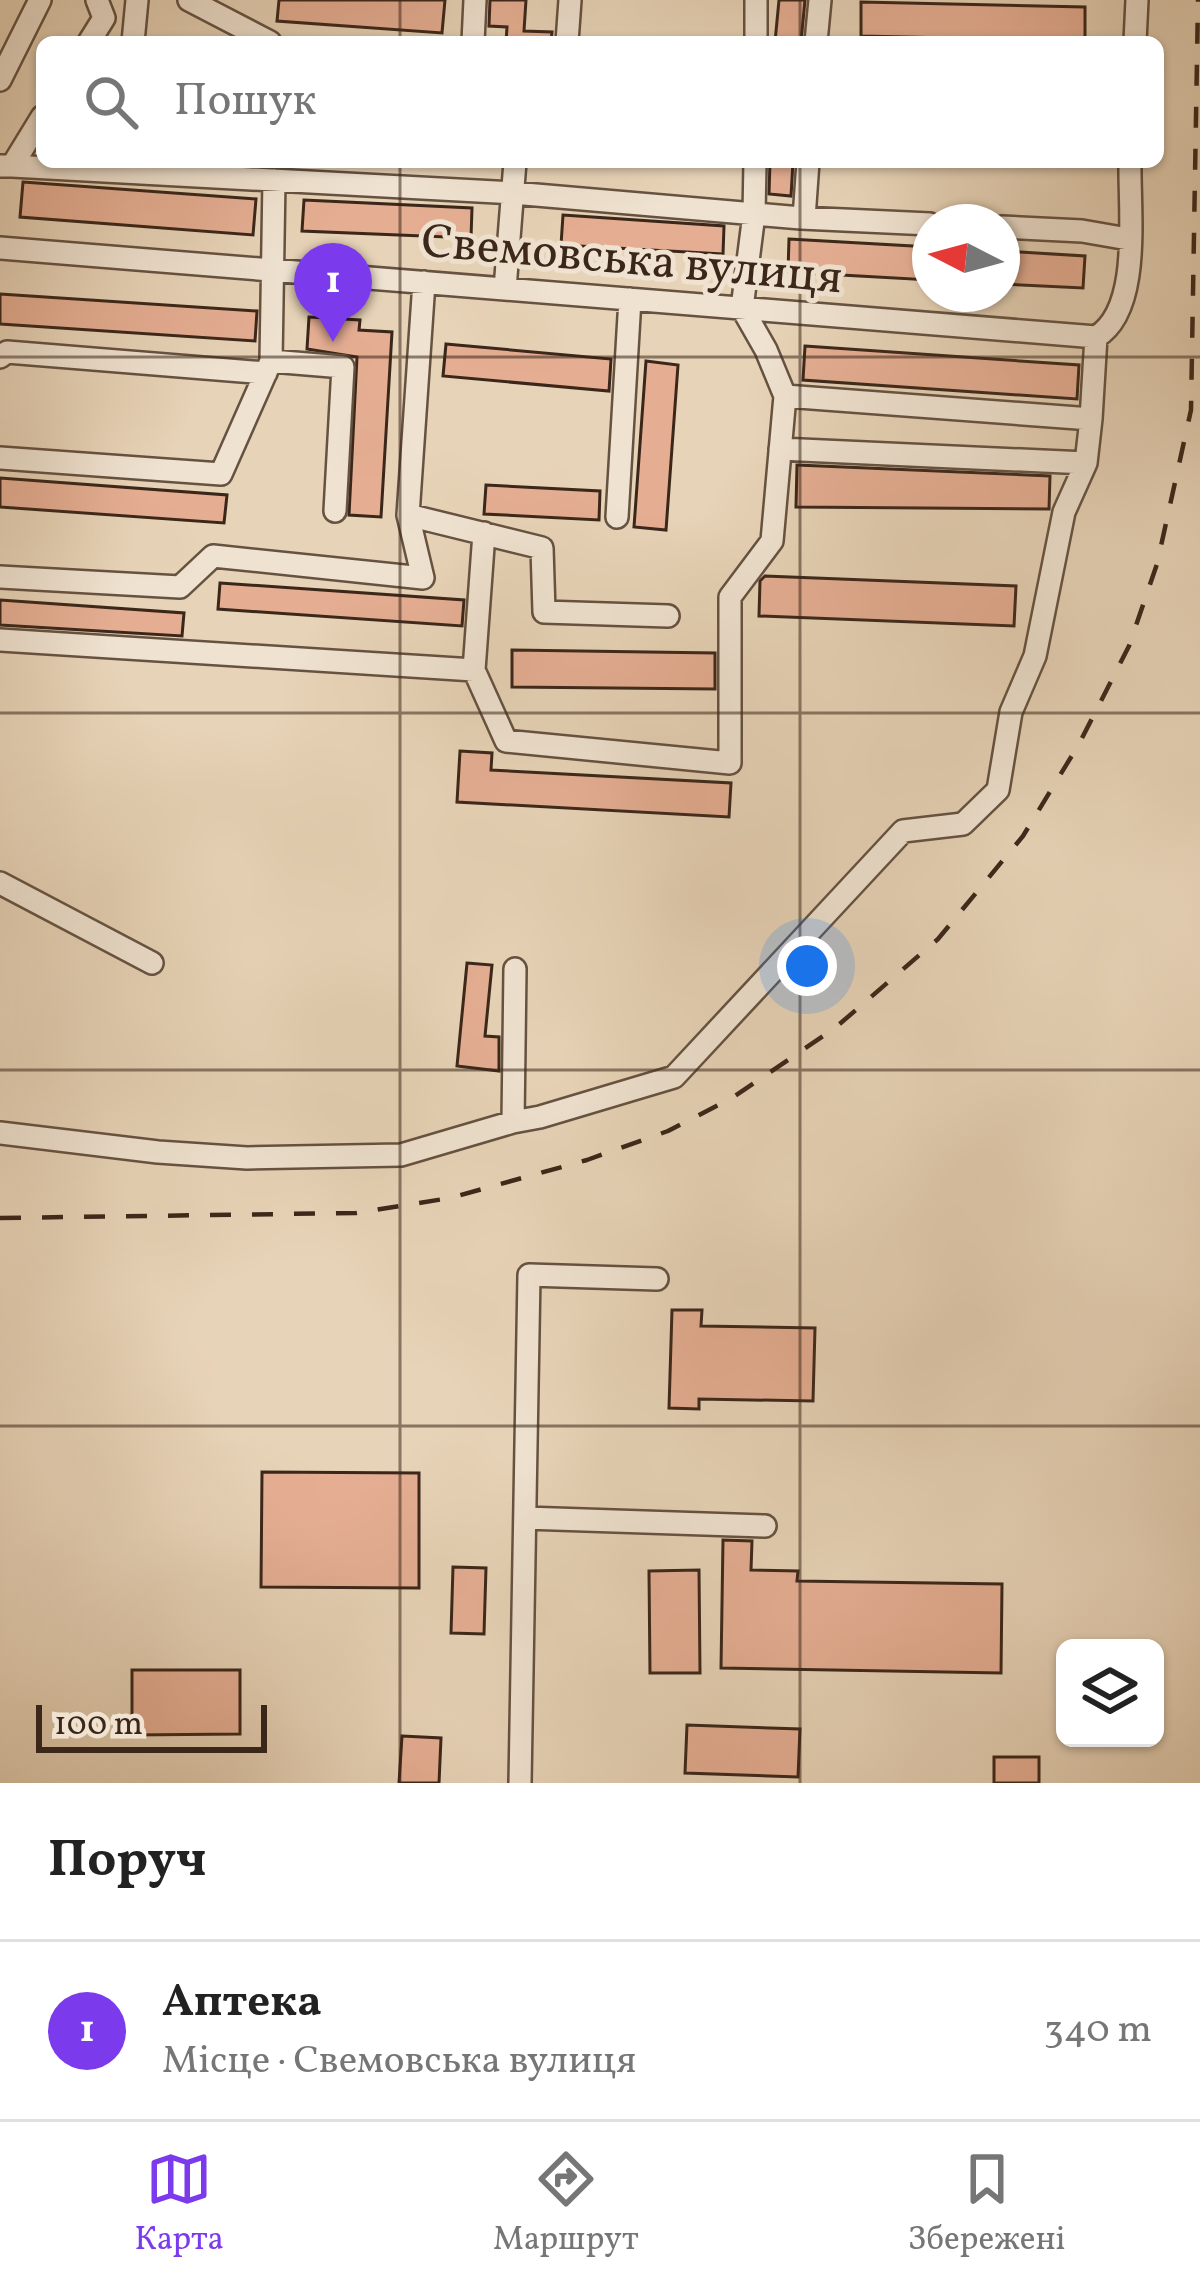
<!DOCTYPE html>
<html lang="uk">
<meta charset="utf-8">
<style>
:root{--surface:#fff;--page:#f6f6f6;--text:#222;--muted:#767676;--line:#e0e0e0;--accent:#7c3aed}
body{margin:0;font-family:Vollkorn,serif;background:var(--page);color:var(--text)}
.controls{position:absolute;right:36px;bottom:36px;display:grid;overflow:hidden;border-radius:18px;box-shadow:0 3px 9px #0004}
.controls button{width:108px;height:108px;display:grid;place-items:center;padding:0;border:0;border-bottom:3px solid var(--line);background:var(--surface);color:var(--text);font:60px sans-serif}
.compass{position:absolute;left:912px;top:204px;width:108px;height:108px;border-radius:50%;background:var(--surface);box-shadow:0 3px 9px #0004;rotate:276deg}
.scale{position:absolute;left:36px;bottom:30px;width:231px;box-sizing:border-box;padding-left:12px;border:6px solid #3b271a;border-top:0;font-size:33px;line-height:42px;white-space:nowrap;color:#3b271a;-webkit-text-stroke:9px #efe2d0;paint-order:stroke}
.you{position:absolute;left:807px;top:966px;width:42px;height:42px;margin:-30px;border:9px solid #fff;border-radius:50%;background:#1a73e8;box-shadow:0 0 0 18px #1a73e833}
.badge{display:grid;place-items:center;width:78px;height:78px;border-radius:50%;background:var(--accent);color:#fff;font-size:39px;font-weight:700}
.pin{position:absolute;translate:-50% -99px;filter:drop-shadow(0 3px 6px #0008)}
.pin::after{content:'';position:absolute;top:63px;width:42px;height:36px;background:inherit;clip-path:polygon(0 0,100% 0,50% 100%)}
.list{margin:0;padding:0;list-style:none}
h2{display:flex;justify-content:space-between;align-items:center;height:156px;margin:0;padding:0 48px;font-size:51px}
h2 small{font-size:39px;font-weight:400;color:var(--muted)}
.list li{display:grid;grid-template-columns:78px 1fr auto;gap:36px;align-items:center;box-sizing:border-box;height:180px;padding:0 48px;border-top:3px solid var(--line)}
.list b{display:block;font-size:45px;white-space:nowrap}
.list p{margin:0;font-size:39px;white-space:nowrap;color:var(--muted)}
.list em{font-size:39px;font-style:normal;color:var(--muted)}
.icon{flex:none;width:66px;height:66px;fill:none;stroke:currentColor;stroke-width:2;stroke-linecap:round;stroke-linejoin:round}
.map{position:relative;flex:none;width:1200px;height:1783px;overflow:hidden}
.search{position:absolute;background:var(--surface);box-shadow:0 3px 9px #0004;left:36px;right:36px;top:36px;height:132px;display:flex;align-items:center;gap:30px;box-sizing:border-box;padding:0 42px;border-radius:18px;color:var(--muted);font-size:45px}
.sheet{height:336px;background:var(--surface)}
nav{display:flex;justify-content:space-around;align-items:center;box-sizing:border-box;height:168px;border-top:3px solid var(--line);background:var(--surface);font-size:33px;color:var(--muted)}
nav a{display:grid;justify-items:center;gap:6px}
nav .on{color:var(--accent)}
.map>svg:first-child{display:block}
</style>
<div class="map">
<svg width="1200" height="1783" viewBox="0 0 1200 1783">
<rect width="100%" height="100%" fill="#e7d3b7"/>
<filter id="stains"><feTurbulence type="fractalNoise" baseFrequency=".00167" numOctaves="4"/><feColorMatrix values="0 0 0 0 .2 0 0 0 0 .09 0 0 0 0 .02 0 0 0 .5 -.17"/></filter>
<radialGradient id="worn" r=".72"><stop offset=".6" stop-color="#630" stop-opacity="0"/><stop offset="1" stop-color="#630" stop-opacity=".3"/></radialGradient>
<path fill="#e5ae93" stroke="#3b271a" stroke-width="3" d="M279,0h166l-3,33 -165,-12z
M490,0h36l-2,31 28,1 -1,10h-45l1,-15 -18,-1z
M779,0h26l-4,42h-26z
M861,2l224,5v34l-224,-5z
M770,162h23l-2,34 -22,-2z
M23,182l233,17 -3,36 -233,-18z
M304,200l168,8 -1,30 -169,-7z
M563,215l161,11 -1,28 -162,-9z
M789,239l141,8v33l-142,-8z
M1002,251l83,5 -2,32 -81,-4z
M0,294l257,17 -2,30 -255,-17z
M309,317l51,3 -1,10 33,2 -11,185 -32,-2 8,-158 -50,-8z
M446,344l165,15 -2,32 -166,-15z
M805,346l274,19 -2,34 -274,-19z
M646,361l32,4 -12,165 -32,-3z
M797,465l253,11 -1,33 -253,-2z
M0,478l227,17 -3,28 -224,-16z
M486,485l114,6 -1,29 -115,-6z
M765,576l251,10 -2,40 -255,-10 1,-35z
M220,583l244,17 -2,26 -244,-17z
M0,600l184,13 -2,23 -182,-11z
M512,650l203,3v36l-203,-2z
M460,751l32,2 -1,17 240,13 -2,34 -272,-15z
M467,963l25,2 -7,71 14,1v34l-42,-5z
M672,1310h30l-1,16 114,2 -2,73 -114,-2v10l-30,-1z
M262,1472l157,1v115l-158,-1z
M723,1540l29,1 -1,29 47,1 -1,10 205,3 -1,89 -280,-5z
M453,1567l33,1 -2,66 -33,-1z
M699,1570l1,103h-50l-1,-102z
M132,1670h108v64l-108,1z
M687,1725l113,4 -2,48 -113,-4z
M402,1736l39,2 -2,45h-40z
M994,1757h45v26h-45z"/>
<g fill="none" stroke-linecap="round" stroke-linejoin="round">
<defs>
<path id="minor" d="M189,0l81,42
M89,42l15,-24 -7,-18
M133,42l4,-42
M473,42l2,-42
M567,42l3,-42
M756,42v-42
M816,42l4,-42
M1135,42l2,-42
M0,80l40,-80
M1,166h11l30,-49
M12,166l501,27 288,25 129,6
M274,180l-3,181 72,6 -8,144
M804,218l4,-56
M1002,227l80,4 46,8
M0,248l1096,89c46,-27 33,-126 34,-175
M505,289l10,-127
M0,357l7,-5 259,21
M785,396l306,23 5,-82
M780,449l306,14 5,-44
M0,458l221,16 50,-113
M408,515l134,33 2,64 124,4
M617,517l13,-218
M484,533l-10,137 32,71 224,22v-166l42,-56 13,-145 -19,-46 -24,-42 12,-94 1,-52
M0,577l180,10 33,-31 210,22 -15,-63 16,-233
M0,640l474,30
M0,883l152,80
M515,969l-2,153 27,-5 134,-40 229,-246 60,-7 35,-34 13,-78 24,-56 29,-144 22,-49
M0,1133l158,19 89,6 154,-3 112,-33
M525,1518l240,8
M520,1783l9,-508 128,4"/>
</defs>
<use href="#minor" stroke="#665241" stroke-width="26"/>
<use href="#minor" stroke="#efe2d0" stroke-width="21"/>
<path stroke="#3b271a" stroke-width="4.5" stroke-dasharray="21 21" stroke-linecap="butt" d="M0,1218l356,-5 94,-15 137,-38 81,-29 64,-33 103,-70 103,-89 85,-103 56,-92 50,-98 28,-82 34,-154 7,-410"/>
</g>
<path fill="none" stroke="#3b271a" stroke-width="3" stroke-opacity="0.55" d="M400,0v42M800,0v42M400,162v1621M800,162v1621M0,357h1200M0,713h1200M0,1070h1200M0,1426h1200"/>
<g text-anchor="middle" stroke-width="10" stroke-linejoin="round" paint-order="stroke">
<g font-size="48" fill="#3b271a" stroke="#efe2d0">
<text transform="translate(632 257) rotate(5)" y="17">Свемовська вулиця</text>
</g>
</g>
<rect width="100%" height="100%" filter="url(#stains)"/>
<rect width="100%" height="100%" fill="url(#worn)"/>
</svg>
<div class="controls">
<button><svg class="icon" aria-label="layers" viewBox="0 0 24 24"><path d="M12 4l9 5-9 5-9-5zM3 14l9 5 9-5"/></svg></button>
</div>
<svg class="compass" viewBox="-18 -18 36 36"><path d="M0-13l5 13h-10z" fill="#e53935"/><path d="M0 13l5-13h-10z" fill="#767676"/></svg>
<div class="scale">100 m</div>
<div class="you"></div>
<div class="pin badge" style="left:333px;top:342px">1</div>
<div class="search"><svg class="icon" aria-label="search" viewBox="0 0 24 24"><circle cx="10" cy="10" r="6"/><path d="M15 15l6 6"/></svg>Пошук</div>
</div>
<section class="sheet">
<h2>Поруч<small></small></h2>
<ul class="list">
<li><span class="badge">1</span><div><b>Аптека</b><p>Місце · Свемовська вулиця</p></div><em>340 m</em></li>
</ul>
</section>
<nav>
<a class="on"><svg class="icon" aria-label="map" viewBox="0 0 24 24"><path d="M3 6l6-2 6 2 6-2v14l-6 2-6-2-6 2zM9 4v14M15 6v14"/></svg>Карта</a>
<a><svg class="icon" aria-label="directions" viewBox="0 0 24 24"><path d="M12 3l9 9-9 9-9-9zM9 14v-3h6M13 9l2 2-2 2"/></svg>Маршрут</a>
<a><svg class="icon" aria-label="saved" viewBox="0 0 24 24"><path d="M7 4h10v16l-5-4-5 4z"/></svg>Збережені</a>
</nav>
